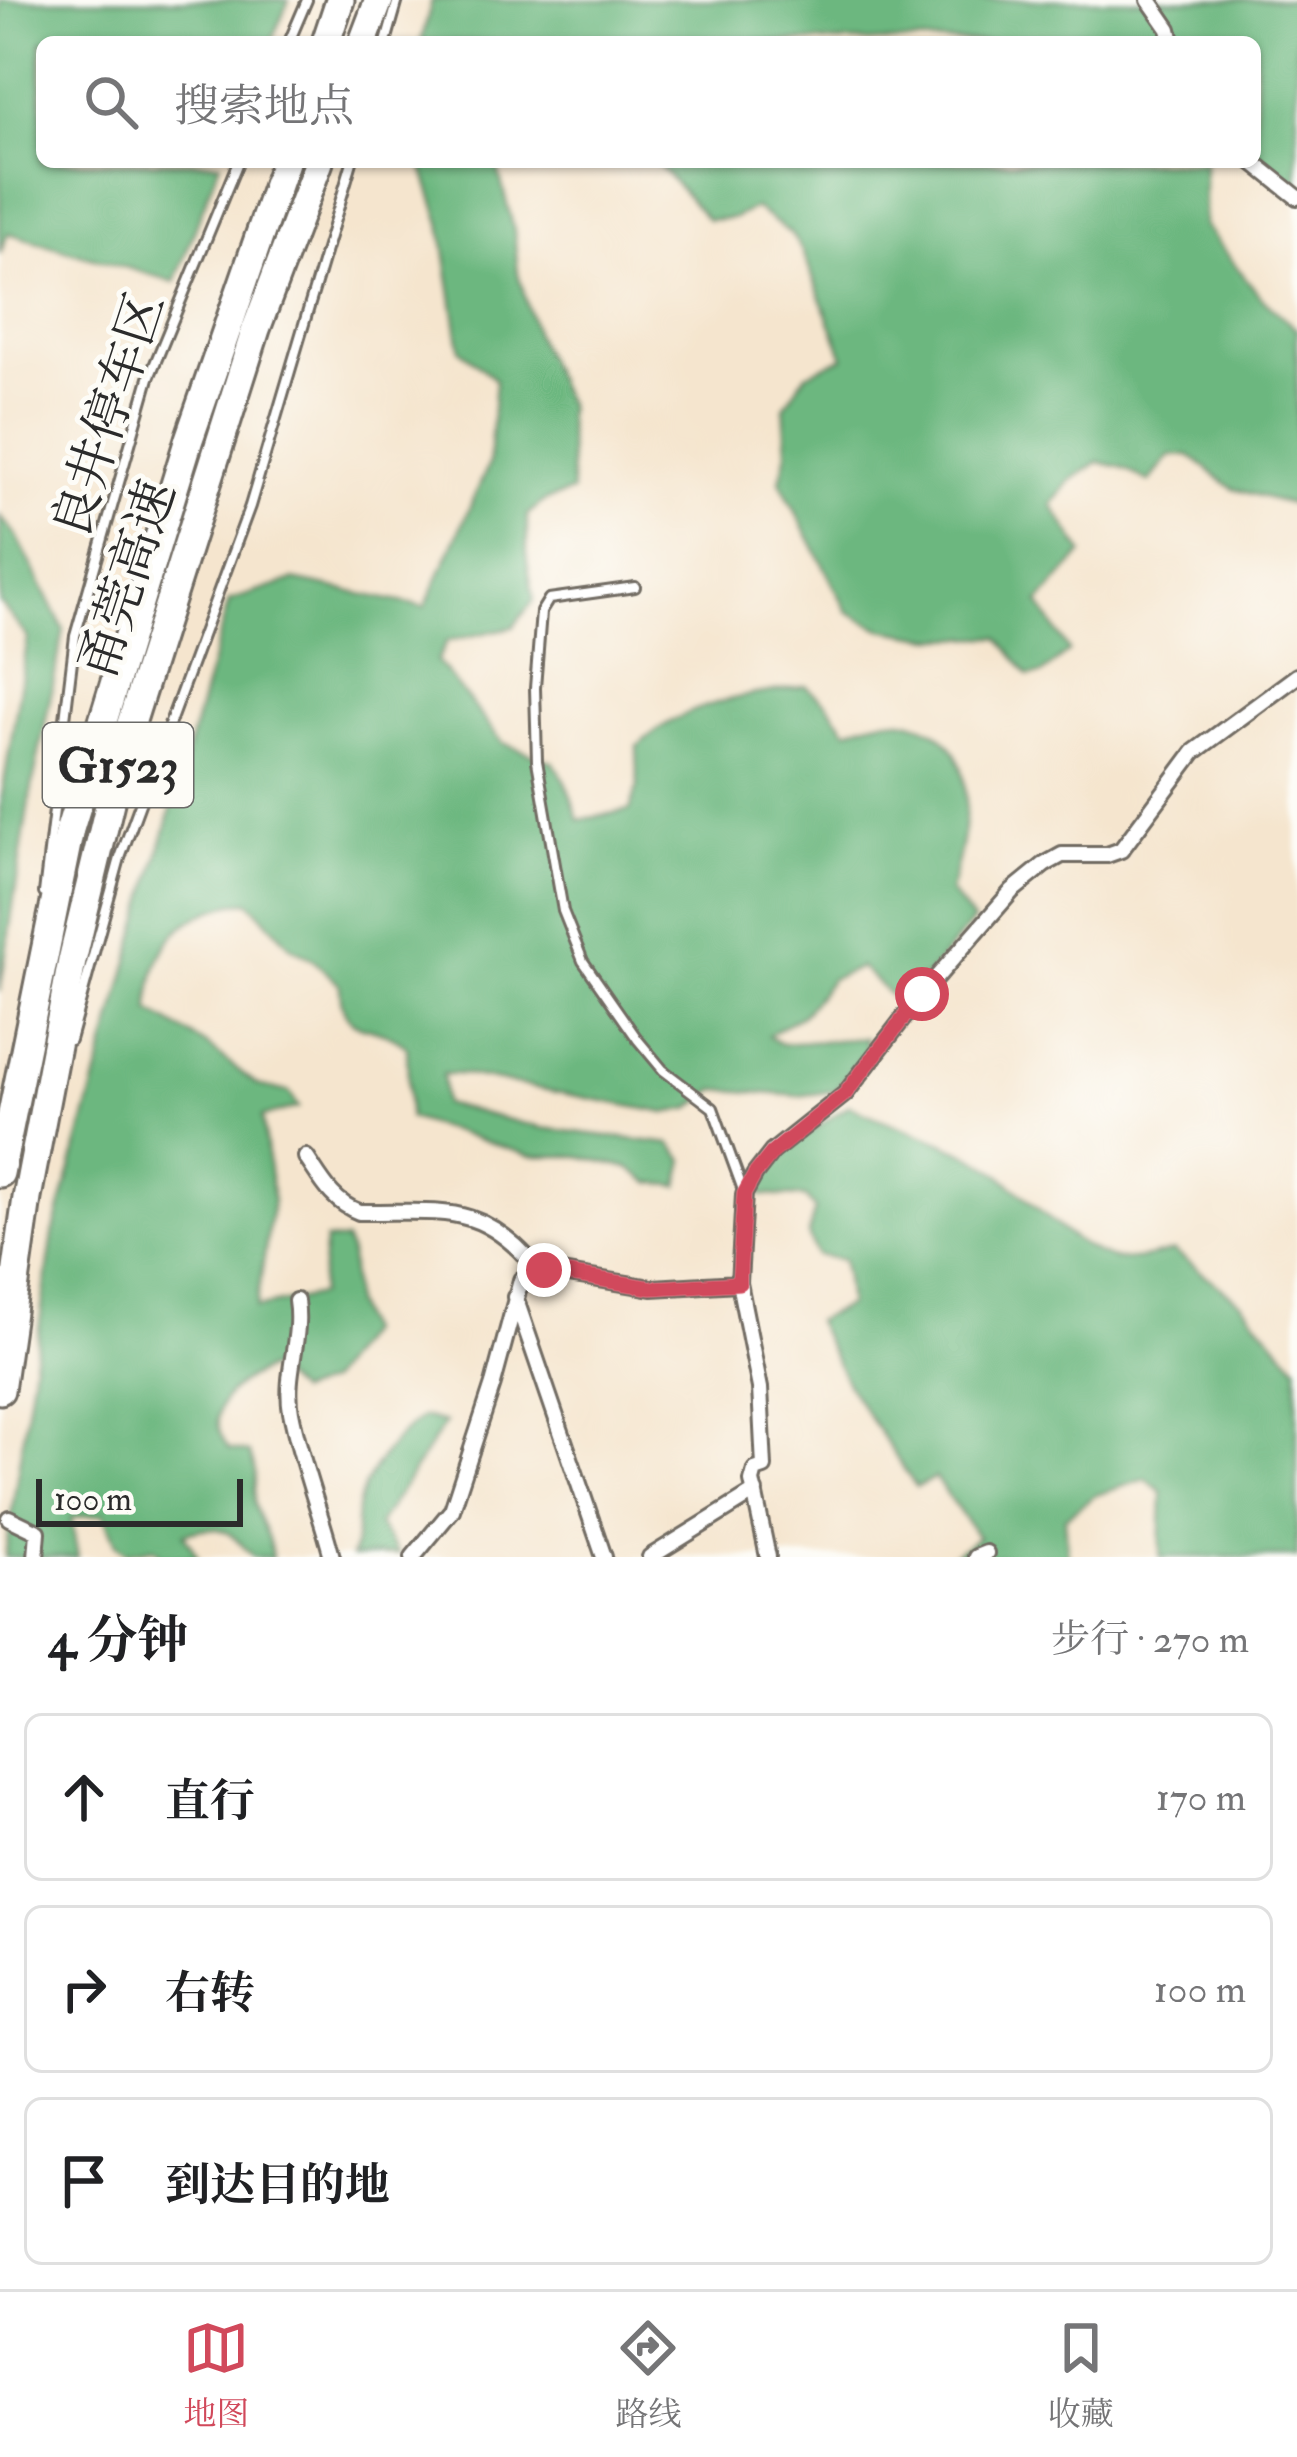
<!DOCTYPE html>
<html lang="zh">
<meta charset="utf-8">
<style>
:root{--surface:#fff;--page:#f6f6f6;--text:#202124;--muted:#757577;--line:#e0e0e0;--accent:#d1495b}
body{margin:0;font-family:"IM FELL Double Pica","Noto Serif SC",serif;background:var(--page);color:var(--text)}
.scale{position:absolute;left:36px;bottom:30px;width:207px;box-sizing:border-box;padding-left:12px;border:6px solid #2b2b2b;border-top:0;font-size:33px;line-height:42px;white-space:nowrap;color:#2b2b2b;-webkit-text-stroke:9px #fdfcf7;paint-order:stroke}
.stop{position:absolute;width:36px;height:36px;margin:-27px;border:9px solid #d1495b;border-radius:50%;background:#fff}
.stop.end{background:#d1495b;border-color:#fff;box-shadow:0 3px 12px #0008}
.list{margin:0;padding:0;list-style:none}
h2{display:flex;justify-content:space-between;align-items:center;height:156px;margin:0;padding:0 48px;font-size:51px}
h2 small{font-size:39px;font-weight:400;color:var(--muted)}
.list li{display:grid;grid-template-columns:78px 1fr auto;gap:36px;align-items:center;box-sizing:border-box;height:168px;margin:0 24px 24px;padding:0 24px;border:3px solid var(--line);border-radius:18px}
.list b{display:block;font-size:45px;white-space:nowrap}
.list em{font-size:39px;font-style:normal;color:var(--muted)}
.icon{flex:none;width:66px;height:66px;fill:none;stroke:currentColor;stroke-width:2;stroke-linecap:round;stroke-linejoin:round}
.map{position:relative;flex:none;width:1297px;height:1557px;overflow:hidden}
.search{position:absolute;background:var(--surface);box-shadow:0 3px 9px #0004;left:36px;right:36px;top:36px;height:132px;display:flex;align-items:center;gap:30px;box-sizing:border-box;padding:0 42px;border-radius:18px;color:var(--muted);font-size:45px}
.sheet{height:732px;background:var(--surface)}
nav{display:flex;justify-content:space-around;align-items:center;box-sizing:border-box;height:168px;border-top:3px solid var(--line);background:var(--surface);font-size:33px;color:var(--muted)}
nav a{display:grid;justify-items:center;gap:6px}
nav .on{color:var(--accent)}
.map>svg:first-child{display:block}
</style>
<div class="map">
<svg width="1297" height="1557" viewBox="0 0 1297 1557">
<rect width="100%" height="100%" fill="#fdfcf7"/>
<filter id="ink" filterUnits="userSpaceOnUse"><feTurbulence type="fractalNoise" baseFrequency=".00833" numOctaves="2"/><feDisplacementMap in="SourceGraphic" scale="24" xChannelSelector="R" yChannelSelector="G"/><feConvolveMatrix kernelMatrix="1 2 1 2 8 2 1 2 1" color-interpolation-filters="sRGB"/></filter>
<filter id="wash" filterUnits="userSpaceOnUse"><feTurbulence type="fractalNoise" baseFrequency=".004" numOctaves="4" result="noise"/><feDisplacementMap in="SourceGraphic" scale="48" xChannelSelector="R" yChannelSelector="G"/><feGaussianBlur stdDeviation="2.7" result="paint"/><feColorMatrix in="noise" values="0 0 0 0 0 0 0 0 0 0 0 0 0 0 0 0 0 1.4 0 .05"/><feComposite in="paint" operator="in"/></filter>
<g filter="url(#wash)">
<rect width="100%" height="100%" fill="#f5e5ce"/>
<path fill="#6cb77f" stroke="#4c7155" stroke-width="3" d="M0,0h289l-18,42h-229v120h178l-45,120 -167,-49 -8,21z
M432,0h865v189l-42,-33v-114h-834z
M421,162h75l18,68 4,43 18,63 30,68 6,88 -28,9 -17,14v46l7,39 -21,27 -66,14 -10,20 66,82 50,19 12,18 14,40 51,-10 8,-24 -1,-39c45,-45 108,-51 169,-61l21,17 20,27c29,-12 51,-16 81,-2 58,27 36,115 22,164l23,29 -60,71 -16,10 -36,-35 -30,12 -27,34 -36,23 13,8 84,-6 1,13 -31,40 -37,5 -82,-7 -24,19 -26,5 -204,-39h-19l1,30 98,24 129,16 14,16 -6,26 -30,-4 -20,-14 -50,-12h-48l-122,-38 -2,-71c-32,-29 -67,-5 -67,-62l-28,-26 -21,-12 -42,-46c-66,9 -98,42 -99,110l57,34 50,40 32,7 10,15 -37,10 11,83 -17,108 63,-13 6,-55 20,1 5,10 3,52 12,29 -38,51 -30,10 -27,-25c-36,14 -71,41 -41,81l20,4c13,26 0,38 7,57 7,18 14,27 16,47h-19c-23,-26 -33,-36 -69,-23l14,23h-35l-9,-9 -28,5 -10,-9 -12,-30 -33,4 7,39h-73l48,-323 176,-633 65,-21 131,27 64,-143 6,-84 -35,-31 -19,-126z
M656,162h548v63l56,71 37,34v176l-64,-17 -44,-34 -19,1 -21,26 -28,-15 -23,-5 -28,19 -18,24 31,48 -44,50 30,48 -27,23 -13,2 -30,-39 -66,1 -52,-9 -34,-18 -67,-130 7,-29 -3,-45 22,-33 38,-17 -41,-105 -13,-19 -35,-25 -21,10 -26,2z
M0,516l17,20 47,94 -36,178 -28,184v-185l28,-169 -28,-35z
M849,1105c44,23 93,32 136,59 43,27 74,77 125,94 18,5 46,-3 64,-7l67,51 56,64v191h-137l2,-65 -16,-13 -50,16 -31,22 3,40h-118l28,-20 -43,-59 -19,9 -67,-100 -34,-66 33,-16 -5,-45 -27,-5 -8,-21 7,-25 -10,-12 -44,-2 -2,-13 37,-40z
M423,1417l22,6 -67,102 20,29 -47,3c7,-17 4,-30 6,-48 5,-31 40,-77 66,-92z"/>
</g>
<g filter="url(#ink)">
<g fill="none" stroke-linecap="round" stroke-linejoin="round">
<defs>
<path id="lane" d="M289,42l18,-42
M386,42l12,-42
M635,587l-86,12 -8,13 -6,76 2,73 26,150 20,50 55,79 25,30 50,38 30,82
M44,893l31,-257 74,-258 89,-216
M70,1040l50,-182 130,-352 102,-344"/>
<path id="street" d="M1149,0l20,29 3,13
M1253,162l44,35
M306,1157c15,22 26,45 53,55 84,1 122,-12 180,59
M515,1297l89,260
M296,1301c6,38 -12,73 -5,111 9,48 29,98 41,145
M9,1518l29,14 -2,25
M413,1557l39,-47 41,-126 28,-104 23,-10 108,18 87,-5
M650,1557l105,-65
M768,1557l-16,-76 3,-11 9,-3 -4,-79 -21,-105 5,-89 11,-20 17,-22 73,-58 77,-100 90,-103 32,-26 18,-10h45l14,-5 73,-98 103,-76
M976,1557l10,-4"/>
<path id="highway" d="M326,42l14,-42
M363,42l16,-42
M0,1173l70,-344 119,-390 96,-277
M0,1390l27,-192 45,-237 50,-209 134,-423 63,-167"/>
</defs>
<use href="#lane" stroke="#726c64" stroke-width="14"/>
<use href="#street" stroke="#726c64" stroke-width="20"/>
<use href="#highway" stroke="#726c64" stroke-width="33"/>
<use href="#lane" stroke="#fff" stroke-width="8"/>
<use href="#street" stroke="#fff" stroke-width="14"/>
<use href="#highway" stroke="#fff" stroke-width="27"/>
</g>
</g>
<g fill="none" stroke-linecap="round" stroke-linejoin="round" filter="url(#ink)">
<path stroke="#d1495b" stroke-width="15" d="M544,1270l108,18 87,-5 5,-89 11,-20 17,-21 73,-59 77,-100"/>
</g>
<g text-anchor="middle" stroke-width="10" stroke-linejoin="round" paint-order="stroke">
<rect fill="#fdfcf7" stroke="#6a6a68" stroke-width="3" x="43" y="723" width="150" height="84" rx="9"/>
<g font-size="48" font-weight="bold" fill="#2b2b2b">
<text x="118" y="782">G1523</text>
</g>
<g font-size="51" fill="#2b2b2b" stroke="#fdfcf7">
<text transform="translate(107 415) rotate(-72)" y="18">良井停车区</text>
<text transform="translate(126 579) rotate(-72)" y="18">甬莞高速</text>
</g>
</g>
</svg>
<div class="scale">100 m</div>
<div class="stop" style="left:922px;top:994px"></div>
<div class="stop end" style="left:544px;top:1270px"></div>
<div class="search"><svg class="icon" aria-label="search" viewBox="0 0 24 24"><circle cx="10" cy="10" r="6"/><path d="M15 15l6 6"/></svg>搜索地点</div>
</div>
<section class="sheet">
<h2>4 分钟<small>步行 · 270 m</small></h2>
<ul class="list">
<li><svg class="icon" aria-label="ahead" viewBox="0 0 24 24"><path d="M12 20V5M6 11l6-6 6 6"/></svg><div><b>直行</b></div><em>170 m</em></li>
<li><svg class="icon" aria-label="right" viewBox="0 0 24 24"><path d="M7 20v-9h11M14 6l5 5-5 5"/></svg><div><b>右转</b></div><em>100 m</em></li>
<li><svg class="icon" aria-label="arrive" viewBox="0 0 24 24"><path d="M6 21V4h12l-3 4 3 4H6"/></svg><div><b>到达目的地</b></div></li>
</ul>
</section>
<nav>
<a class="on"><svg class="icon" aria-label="map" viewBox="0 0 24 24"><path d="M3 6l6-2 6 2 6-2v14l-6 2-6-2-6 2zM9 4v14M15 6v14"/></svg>地图</a>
<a><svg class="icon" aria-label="directions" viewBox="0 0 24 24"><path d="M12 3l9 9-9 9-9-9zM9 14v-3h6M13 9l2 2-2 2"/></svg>路线</a>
<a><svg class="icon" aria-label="saved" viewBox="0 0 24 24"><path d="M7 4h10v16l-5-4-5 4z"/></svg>收藏</a>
</nav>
